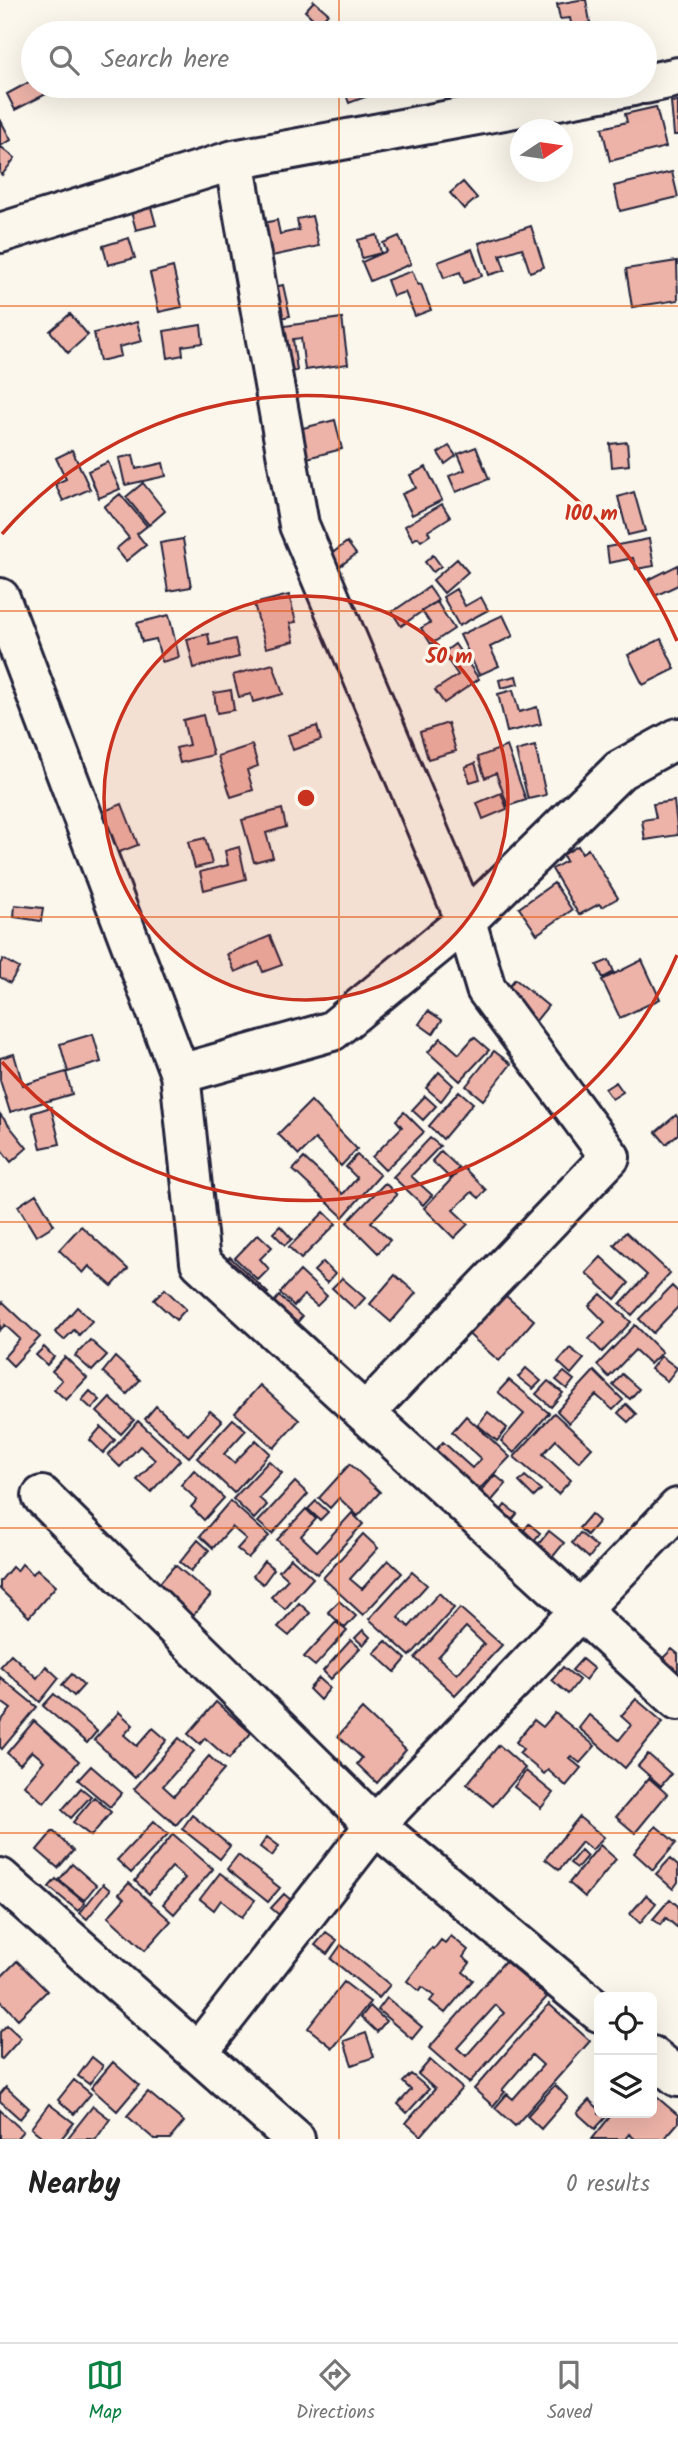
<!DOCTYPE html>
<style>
:root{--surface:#fff;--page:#f2f2f2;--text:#222;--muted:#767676;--line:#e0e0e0;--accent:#0b8043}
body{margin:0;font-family:Kalam,sans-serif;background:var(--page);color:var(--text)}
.controls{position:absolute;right:21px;bottom:21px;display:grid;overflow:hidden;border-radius:10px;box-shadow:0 7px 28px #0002}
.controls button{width:63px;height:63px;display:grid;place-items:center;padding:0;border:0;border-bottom:2px solid var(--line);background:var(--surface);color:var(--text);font:35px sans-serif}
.compass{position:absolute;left:510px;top:119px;width:63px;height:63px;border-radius:50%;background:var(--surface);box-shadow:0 7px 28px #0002;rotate:77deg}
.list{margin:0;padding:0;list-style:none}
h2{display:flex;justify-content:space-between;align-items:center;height:91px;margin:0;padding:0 28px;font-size:30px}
h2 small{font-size:23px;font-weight:400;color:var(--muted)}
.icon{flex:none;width:38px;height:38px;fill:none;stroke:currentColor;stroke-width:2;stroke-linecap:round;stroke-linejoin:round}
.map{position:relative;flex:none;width:678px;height:2139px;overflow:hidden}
.search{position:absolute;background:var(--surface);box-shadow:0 7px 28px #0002;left:21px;right:21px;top:21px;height:77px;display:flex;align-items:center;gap:18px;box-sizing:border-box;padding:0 24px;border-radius:38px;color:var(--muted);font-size:26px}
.sheet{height:203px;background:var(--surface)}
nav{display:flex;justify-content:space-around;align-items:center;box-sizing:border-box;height:98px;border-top:2px solid var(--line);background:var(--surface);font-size:19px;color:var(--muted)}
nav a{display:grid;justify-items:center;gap:4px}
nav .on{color:var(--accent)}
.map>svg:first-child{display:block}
</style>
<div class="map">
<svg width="678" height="2139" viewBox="0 0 678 2139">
<rect width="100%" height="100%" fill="#fbf7ec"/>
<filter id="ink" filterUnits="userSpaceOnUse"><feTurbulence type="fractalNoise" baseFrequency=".0143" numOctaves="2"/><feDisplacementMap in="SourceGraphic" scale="14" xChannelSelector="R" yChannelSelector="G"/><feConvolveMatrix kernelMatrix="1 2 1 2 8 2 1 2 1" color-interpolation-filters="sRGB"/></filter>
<g filter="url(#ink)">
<path fill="#edb3a8" stroke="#22223b" stroke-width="2" fill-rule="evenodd" d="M579,0h7l6,33h-19l-3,-15 -10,1 -3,-15z
M314,1l14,12 -9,11 -14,-13z
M33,80v6h16l3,5 -37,19 -8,-16z
M343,86h22l3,10 -19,7z
M678,101v34h-4l-3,-33z
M656,107l10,40 -56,14 -8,-33 25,-6 -2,-8z
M0,119l11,21 -11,6z
M0,146l15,12 -13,17 -2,-2z
M672,172l6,25 -58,14 -6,-25z
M463,182l14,16 -13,11 -14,-16z
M148,196l8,29 -20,5 -8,-29z
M312,216l7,30 -52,11 -7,-33 17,-4 3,14 19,-4 -2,-11z
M531,226l13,41 -14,5 -8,-24 -22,7 5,15 -16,5 -10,-32z
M377,235l4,18 -19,5 -4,-18z
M399,236l12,28 -41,17 -8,-19 25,-11 -4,-8z
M129,238l6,20 -27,7 -5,-19z
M472,249l10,27 -18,7 -4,-11 -16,6 -6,-16z
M677,261l1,39 -46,7 -6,-38z
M173,267l9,40 -23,5 -9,-39z
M412,271l6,14 3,-1 10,26 -16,6 -10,-24 -12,4 -6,-16z
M283,285l7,31 -20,4 -8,-30z
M70,314l18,21 -20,18 -18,-22z
M342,318l6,46 -43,6 -4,-32 -8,1 4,32 -21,3 -6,-46z
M137,322l5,19 -23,6 2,9 -21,5 -6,-28z
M201,325l2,18 -21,3 1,9 -15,3 -4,-27z
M335,420l7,29 -35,9 -8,-29z
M627,442l2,23 -17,2 -2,-23z
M449,446l7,10 -11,8 -7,-11z
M476,447l13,32 -33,13 -7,-16 16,-6 -7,-16z
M72,450l18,39 -27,12 -8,-17 11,-5 -10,-21z
M133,455l3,14 27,-6 3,13 -41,9 -6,-27z
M108,462l12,27 -21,9 -11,-27z
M426,467l16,33 -30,15 -10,-21 14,-6 -6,-13z
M143,483l22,28 -16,14 -23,-28z
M634,492l11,39 -17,4 -10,-38z
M120,494l27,32 -10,8 9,11 -20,16 -10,-12 13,-11 -25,-31z
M442,504l8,13 -22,14 2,4 -9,6 -3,-4 -5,3 -8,-14z
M183,539l8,48 -23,4 -8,-48z
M649,539l5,27 -18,3 -3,-11 -24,5 -2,-16z
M347,542l9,12 -21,16 -9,-12z
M433,555l8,11 -8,6 -8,-10z
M457,559l11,13 -24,21 -11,-13z
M678,565v20l-23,11 -7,-16z
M429,587l9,13 -37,26 -9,-14z
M456,589l9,17 16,-9 7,13 -29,16 -16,-29z
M289,595l7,27 -6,1 4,18 -28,7 -12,-44z
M437,602l17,27 -23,15 -10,-16 9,-5 -8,-12z
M169,615l10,42 -17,5 -6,-23 -14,3 -5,-19z
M503,615l10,21 -23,11 9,19 -20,9 -19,-40z
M208,634l2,11 25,-6 4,18 -45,11 -7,-29z
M661,639l14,30 -32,16 -15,-30z
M455,644l24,35 -35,24 -9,-13 23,-15 -15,-22z
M273,664l10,30 -30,8 -2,-8 -12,3 -6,-22z
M516,676l2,8 -17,4 -2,-8z
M231,690l3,20 -17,3 -3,-20z
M513,690l6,22 18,-5 4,17 -34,8 -9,-38z
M203,715l10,40 -33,8 -4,-15 13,-3 -6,-25z
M448,723l8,28 -28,8 -8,-27z
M317,726l4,14 -28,10 -5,-15z
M252,745l6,21 -11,4 6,20 -22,7 -13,-41z
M507,746l19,54 -18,6 -12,-33 -11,5 -7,-21z
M535,746l11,49 -18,4 -12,-48z
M475,763l5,16 -10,3 -5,-15z
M501,793l6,16 -24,10 -6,-16z
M674,801l4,34 -33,5 -3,-20 14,-2 -3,-14z
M122,804l16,41 -29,11 -15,-41z
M282,809l4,18 -20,6 7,24 -19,5 -12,-42z
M205,838l7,26 -17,4 -7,-26z
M578,846l4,7 6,-4 30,49 -16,9 -3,-3 -20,11 -27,-46 14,-8 -3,-6z
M239,847l7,32 -42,11 -4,-18 28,-7 -3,-14z
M554,883l18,27 -35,24 -18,-26z
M15,905l28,3 -2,13 -27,-4z
M270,936l12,29 -19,7 -4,-10 -24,10 -8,-18z
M3,959l16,9 -9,15 -10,-6v-13z
M609,960l5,12 -11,6 -6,-13z
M642,960l18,39 -40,19 -18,-38z
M515,979l33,27 -13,16 -33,-27z
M428,1011l14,9 -9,14 -14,-10z
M93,1034l8,28 -33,10 -8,-28z
M474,1037l15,13 -29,31 -32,-29 13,-14 18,16z
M494,1051l17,13 -28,36 -17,-14z
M14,1054l9,31 43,-13 6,22 -62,18 -10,-32v-22z
M439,1072l14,13 -12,16 -15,-13z
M616,1082l7,10 -11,7 -7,-10z
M459,1091l14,12 -30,36 -14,-13z
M425,1096l11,10 -13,14 -11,-10z
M311,1101l46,48 -16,17 -26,-27 -16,16 -21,-21z
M51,1107l9,37 -19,4 -9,-35z
M404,1112l20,20 -39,38 -13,-13 30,-30 -6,-7z
M0,1114l27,34 -16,14 -11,-14z
M676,1115l2,3v16l-12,10 -10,-12z
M430,1138l10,8 -29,30 21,19 -9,10 -30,-28z
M441,1151l18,17 -9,10 -18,-17z
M357,1155l23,20 -37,42 -50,-47 11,-12 39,36 14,-16 -11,-11z
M463,1167l23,23 -7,8 -7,-6 -19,18 15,14 -14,14 -30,-30z
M385,1183l12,12 -26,27 19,18 -12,13 -31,-31z
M36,1194l18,31 -18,11 -18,-30z
M324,1212l12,12 -35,35 -12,-12z
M81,1226l47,43 -16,17 -23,-20 -6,7 -24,-23z
M280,1226l12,13 -7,6 -12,-12z
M626,1232l44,41 -38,42 -12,-11 27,-29 -33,-30z
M258,1234l14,13 -12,12 9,10 -11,11 -23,-22z
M230,1257l38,36 -12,13 -38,-36z
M601,1257l28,26 -14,16 -29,-26z
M323,1262l12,12 -8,9 -13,-12z
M300,1271l27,25 -10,10 -13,-11 -10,11 -14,-13z
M395,1275l21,18 -25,29 -21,-18z
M342,1278l23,20 -10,11 -23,-21z
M672,1286l6,6v15l-25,26 -14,-14z
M165,1289l21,20 -10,11 -22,-20z
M499,1290l35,30 -35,41 -34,-30z
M601,1294l30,28 -29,30 -13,-13 16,-17 -16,-16z
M279,1296l23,21 -14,16 -23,-20z
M3,1302l37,35 -27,29 -9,-9 16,-18 -15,-14 -5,5v-25z
M77,1307l15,14 -13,14 -5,-5 -10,10 -9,-8z
M635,1325l27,27 -12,12 -15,-14 -26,27 -12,-12z
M90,1340l17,15 -15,16 -17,-15z
M44,1347l10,10 -7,8 -11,-10z
M570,1348l14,11 -13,15 -13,-12z
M661,1356l16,12 -10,13 -16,-12z
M65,1357l22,21 -21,22 -12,-11 8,-9 -10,-9z
M115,1357l25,23 -13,14 -24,-22z
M526,1368l15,13 -8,8 -15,-12z
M594,1371l29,29 -10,10 -17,-15 -27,28 -12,-12z
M564,1372l10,8 -7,9 -11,-9z
M622,1374l17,15 -9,10 -17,-14z
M509,1380l40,33 -35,40 -13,-12 23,-27 -26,-22z
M548,1381l15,12 -12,14 -15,-13z
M260,1385l39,35 -25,28 -39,-35z
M90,1391l10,9 -8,9 -10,-9z
M110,1398l24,22 -13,14 -24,-22z
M626,1404l10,10 -8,8 -10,-9z
M156,1406l32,29 22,-24 12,10 -33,36 -44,-38z
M488,1412l19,16 -10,13 -19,-16z
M554,1413l38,35 -13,14 -23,-22 -13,14 28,26 -13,14 -44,-37z
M466,1416l44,41 -37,39 -43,-39 13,-15 29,26 9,-9 -29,-27z
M233,1419l13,11 -22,24 10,9 22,-23 14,13 -36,40 -37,-35z
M138,1421l42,39 -29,32 -14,-12 18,-20 -15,-14 -20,21 -12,-12z
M101,1427l14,13 -12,13 -13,-13z
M269,1461l13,12 -23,25 8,7 -13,14 -21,-20z
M350,1464l30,28 -22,24 -19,-18 -9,10 -11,-10z
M194,1470l30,28 -20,22 -13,-13 6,-7 -16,-15z
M495,1475l11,9 -19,22 -11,-9z
M525,1476l16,14 -7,7 -15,-15z
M295,1482l13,12 -36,40 -14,-12z
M230,1501l39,35 -21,22 -11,-9 9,-10 -14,-12 -19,21 -13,-12z
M316,1501l12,11 -8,8 -12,-11z
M505,1505l12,9 -9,11 -11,-9z
M306,1509l10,10 -15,17 16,15 35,-38 11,11 -46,50 -40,-34z
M591,1514l8,7 -12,14 -8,-7z
M529,1524l11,9 -12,15 -11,-9z
M549,1531l15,12 -13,16 -15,-12z
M580,1533l17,14 -8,11 -17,-15z
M363,1534l15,14 -28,31 12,10 26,-29 14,13 -39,42 -40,-37z
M198,1540l11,10 -18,21 -11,-9z
M291,1558l22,20 -28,31 -14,-12 17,-18 -9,-8z
M264,1561l10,8 -11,15 -10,-8z
M22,1564l11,10 4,-5 19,17 -27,31 -29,-28v-8l12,-14 5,4z
M175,1565l36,30 -22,25 -35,-30z
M412,1572l15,13 -29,32 11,10 30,-34 15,15 -44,48 -41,-37z
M339,1601l17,15 -11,12 -17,-16z
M299,1603l11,10 -21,23 -11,-9z
M460,1608l42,37 -47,50 -40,-37zM466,1627l18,17 -27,30 -19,-17z
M336,1622l11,9 -32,35 -11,-9z
M363,1630l7,7 -7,8 -8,-7z
M351,1640l9,8 -29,31 -8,-8z
M386,1641l20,18 -11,13 -21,-19z
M672,1649l6,5v24l-19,-16z
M11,1654l26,24 9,-12 13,12 -19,24 -40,-36z
M582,1659l12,10 -9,11 -13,-10z
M563,1667l16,13 -11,14 -16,-14z
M72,1674l12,11 -10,11 -12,-11z
M0,1677l37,30 -35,42 -2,-2v-25l11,-13 -11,-8z
M319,1678l11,10 -10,12 -11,-11z
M54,1694l43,37 -10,12 -44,-37z
M636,1699l27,23 -38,46 -46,-40 10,-13 30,25 12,-15 -10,-9z
M216,1702l35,31 -22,26 -24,-21 -5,6 -12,-10z
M362,1709l44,41 -29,33 -20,-19 5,-6 -24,-22z
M119,1712l14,13 -9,10 13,11 16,-18 14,12 -32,38 -41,-38z
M555,1713l40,33 -15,17 -9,-7 -2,2 12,10 -15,18 -18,-16 -4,4 -25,-21 4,-4 -7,-7 18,-22 9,7z
M34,1721l45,40 -35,42 -20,-18 20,-24 -12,-10 -12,13 -13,-11z
M179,1738l15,13 -31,35 11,10 35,-40 15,14 -48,55 -42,-36z
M499,1745l26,23 -32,38 -26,-22z
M648,1754l23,20 -10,12 -23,-20z
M91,1766l31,27 -12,14 -32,-27z
M526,1771l27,22 -12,15 -27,-21z
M649,1778l18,16 -32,39 -19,-16z
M81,1788l10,8 -20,22 -9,-8z
M94,1797l17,15 -20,24 -18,-14z
M192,1815l38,31 -10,13 -38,-30z
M579,1817l25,20 -12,13 -10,-8 -23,28 -14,-11z
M154,1821l14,13 -37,39 -14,-13z
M656,1826l20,17 -23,27 -19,-17z
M53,1831l20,20 -15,17 -21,-18z
M173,1834l40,35 -39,45 -11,-10 22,-26 -13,-11 -23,27 -14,-13z
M267,1837l12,9 -7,10 -12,-9z
M600,1845l16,14 -31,38 -16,-14z
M581,1850l6,6 -10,12 -7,-5z
M238,1855l42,33 -12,14 -41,-33z
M670,1859l8,7v16l-5,7 -17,-15z
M72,1864l24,21 -12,15 -25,-20z
M220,1873l35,27 -13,17 -21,-17 -7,10 -14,-11z
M56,1879l29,24 -7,8 -29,-24z
M129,1883l42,38 -26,29 -37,-33 16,-18 -5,-5z
M103,1884l7,6 -23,29 -7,-6z
M284,1894l13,11 -13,14 -13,-11z
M646,1895l10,8 -16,20 -10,-9z
M670,1899l8,7v22l-12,-10 -6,7 -7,-6z
M326,1932l11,8 -10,14 -12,-9z
M451,1936l17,14 -5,7 7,6 -7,9 10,8 -28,33 -15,-12 4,-5 -12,-9 -3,4 -12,-10 25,-33 2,1 7,-9 4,3z
M341,1945l49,40 -11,13 -48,-39z
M17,1961l30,30 -29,28 -18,-19v-22z
M505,1961l42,36 -78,86 -40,-35zM496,2005l8,8 -38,43 -9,-8z
M344,1982l26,20 -37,46 -25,-20z
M387,1998l35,29 -10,12 -34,-29z
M549,2004l41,37 -75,85 -20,-18 12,-14 6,5 30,-34 -11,-10 -30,35 3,2 -12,14 -19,-17z
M370,2006l16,15 -9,11 -16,-15z
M7,2025l14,13 -19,21 -2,-1v-26z
M366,2033l8,24 -22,8 -8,-24z
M92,2057l11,9 -14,18 -11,-8z
M430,2060l32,28 -41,48 -15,-13 29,-34 -17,-15z
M113,2062l26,23 -22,26 -26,-23z
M411,2074l18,15 -22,24 -9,-9 13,-14 -8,-8z
M74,2080l17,14 -17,20 -16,-14z
M555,2085l13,13 -27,31 -14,-13z
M6,2087l23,21 -9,11 -20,-18v-7z
M148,2092l36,30 -14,17h-16l-27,-23z
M652,2093l26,22v8l-14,16h-29l-6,-5 -4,5h-33l21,-26h39z
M589,2100l10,9v4l8,3 -12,13 -18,-16z
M49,2104l25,19 -13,16h-16l-14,-11z
M93,2106l17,13 -14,20h-29z
M0,2110l23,21 -7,8h-16z"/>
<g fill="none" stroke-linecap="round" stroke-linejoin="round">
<defs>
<path id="minor" d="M645,84l33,-7
M234,160l65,365 167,396 20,68 124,168 -245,256
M0,233l234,-73 399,-74
M0,598l180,476 20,188 478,438
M180,1074l152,-43 134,-110 154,-151 58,-32
M42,1496l333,329 224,187
M0,1878l295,261
M199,2051l176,-226 303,-317
M652,2056l26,21"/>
</defs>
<use href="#minor" stroke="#22223b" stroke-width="44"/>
<use href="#minor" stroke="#fbf7ec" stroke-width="38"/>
</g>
</g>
<path fill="none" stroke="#e8590c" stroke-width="2" stroke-opacity="0.55" d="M339,0v33M339,86v2053M0,306h678M0,611h678M0,917h678M0,1222h678M0,1528h678M0,1833h678"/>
<circle cx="306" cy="798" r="202" fill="#c8321e" fill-opacity=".12"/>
<g fill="none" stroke="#c8321e" stroke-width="3.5">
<circle cx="306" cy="798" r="202"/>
<path d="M677 955A403 403 0 0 1 2 1062M2 534A403 403 0 0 1 677 641"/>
</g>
<circle cx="306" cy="798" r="10" fill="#c8321e" stroke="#fbf7ec" stroke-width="3.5"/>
<g font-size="21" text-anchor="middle" font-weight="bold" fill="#c8321e" stroke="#fbf7ec" stroke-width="6" stroke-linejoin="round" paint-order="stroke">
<text x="591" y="520">100 m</text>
<text x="449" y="663">50 m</text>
</g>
</svg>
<div class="controls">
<button><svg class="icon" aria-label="locate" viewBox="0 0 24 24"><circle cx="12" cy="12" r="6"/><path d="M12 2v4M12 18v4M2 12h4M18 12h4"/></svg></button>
<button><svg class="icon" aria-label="layers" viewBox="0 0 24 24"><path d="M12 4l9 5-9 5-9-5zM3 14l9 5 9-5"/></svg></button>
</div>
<svg class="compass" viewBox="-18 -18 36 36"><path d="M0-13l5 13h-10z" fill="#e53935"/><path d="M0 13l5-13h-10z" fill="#767676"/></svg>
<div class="search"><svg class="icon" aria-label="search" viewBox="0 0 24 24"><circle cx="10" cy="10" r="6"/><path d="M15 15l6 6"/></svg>Search here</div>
</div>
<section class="sheet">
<h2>Nearby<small>0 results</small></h2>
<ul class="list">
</ul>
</section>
<nav>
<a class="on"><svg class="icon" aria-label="map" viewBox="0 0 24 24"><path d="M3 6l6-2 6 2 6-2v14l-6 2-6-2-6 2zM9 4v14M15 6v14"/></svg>Map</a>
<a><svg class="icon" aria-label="directions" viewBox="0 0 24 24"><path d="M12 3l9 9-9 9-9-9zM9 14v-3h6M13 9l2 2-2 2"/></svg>Directions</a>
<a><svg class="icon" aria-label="saved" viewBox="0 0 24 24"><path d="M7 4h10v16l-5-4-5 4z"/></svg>Saved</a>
</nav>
